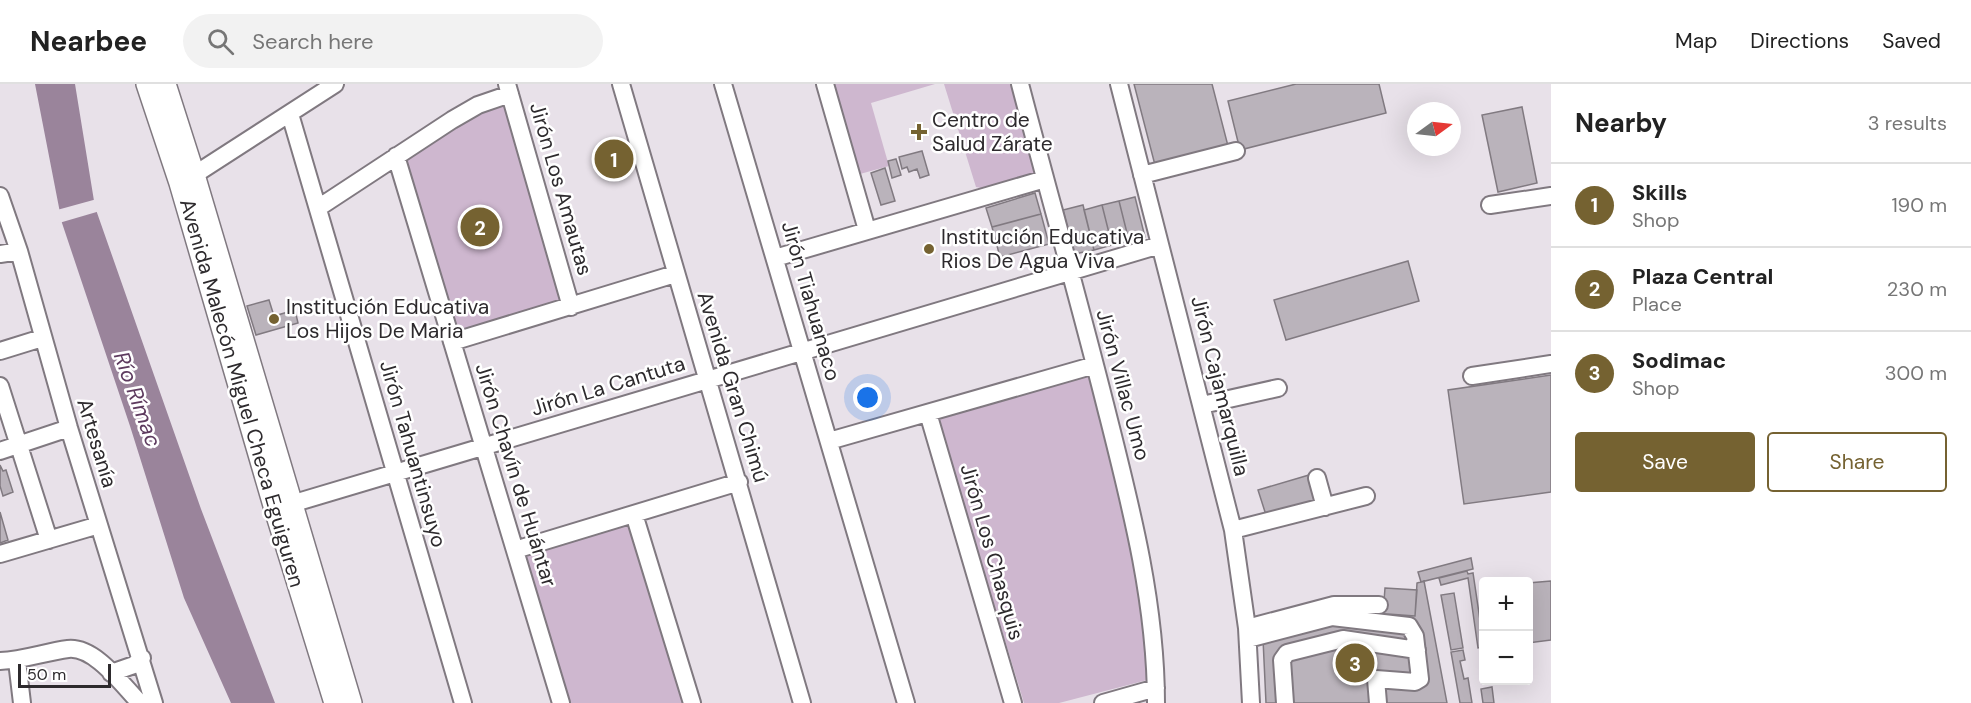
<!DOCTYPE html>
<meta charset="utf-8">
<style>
:root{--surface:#fff;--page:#f2f2f2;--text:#222;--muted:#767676;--line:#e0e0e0;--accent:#756231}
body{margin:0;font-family:"DM Sans",sans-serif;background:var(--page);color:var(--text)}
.controls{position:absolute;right:18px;bottom:18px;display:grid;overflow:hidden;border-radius:6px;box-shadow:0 6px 24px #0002}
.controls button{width:54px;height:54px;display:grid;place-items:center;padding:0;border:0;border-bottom:2px solid var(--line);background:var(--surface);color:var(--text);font:30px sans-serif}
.compass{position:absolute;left:1407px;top:18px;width:54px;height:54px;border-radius:50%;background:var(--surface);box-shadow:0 6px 24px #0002;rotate:75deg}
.scale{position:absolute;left:18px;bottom:15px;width:93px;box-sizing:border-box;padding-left:6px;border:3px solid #2d2a2d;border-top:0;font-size:16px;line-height:21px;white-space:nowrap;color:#2d2a2d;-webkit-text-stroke:4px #fff;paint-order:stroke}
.you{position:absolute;left:868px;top:314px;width:21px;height:21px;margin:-15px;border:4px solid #fff;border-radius:50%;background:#1a73e8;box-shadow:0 0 0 9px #1a73e833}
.badge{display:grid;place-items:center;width:39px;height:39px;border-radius:50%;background:var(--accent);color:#fff;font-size:20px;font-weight:700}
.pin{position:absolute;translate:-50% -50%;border:3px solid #fff;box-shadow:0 2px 6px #0006}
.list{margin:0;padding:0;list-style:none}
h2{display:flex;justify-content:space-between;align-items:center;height:78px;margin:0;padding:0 24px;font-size:26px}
h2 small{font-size:20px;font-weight:400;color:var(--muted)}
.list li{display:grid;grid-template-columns:39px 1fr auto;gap:18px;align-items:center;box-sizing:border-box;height:84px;padding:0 24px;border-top:2px solid var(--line)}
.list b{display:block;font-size:22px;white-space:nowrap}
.list p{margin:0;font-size:20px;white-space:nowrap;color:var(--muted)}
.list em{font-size:20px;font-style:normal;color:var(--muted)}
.actions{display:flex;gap:12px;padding:18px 24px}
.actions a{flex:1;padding:14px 0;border:2px solid var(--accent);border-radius:6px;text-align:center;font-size:21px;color:var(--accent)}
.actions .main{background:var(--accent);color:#fff}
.icon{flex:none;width:33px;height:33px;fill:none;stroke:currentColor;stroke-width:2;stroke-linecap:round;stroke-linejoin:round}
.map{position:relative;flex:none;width:1551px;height:619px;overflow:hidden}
header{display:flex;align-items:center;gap:36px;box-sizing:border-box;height:84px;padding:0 30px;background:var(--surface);border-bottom:2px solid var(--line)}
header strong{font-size:28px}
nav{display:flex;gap:33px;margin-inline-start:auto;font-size:21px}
.search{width:420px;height:54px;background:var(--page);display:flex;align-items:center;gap:15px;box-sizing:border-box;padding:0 21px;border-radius:33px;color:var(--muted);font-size:22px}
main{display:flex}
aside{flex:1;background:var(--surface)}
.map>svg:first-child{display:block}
</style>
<header>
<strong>Nearbee</strong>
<div class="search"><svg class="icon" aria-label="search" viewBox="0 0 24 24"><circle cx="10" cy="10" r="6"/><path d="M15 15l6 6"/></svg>Search here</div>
<nav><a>Map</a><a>Directions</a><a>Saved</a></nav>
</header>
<main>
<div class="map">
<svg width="1551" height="619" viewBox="0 0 1551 619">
<rect width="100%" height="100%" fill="#e8e1e9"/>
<path fill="#ceb7cf" d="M833,0h102l-64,19 18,63 -29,8z
M944,0h71l24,89 -58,15 -5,-1z
M502,20l4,2 56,197 -103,30 -53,-169 4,-8 67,-42z
M1090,290l40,155 21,150 -92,24h-35l-86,-284z
M622,441l6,1 5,5 51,172h-116l-42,-141v-6l5,-4z"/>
<path fill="#9a849b" d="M35,0h40l20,123 106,302 74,194h-44l-47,-105 -54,-172 -68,-203z"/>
<path fill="#e8e1e9" d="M97,115l3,12 -41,12 -2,-13z"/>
<path fill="#bab3bb" stroke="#817a81" stroke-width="1.5" d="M1134,0h78l16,62 -73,19z
M1296,0h83l7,29 -146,37 -12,-49z
M1522,23l15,76 -39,9 -16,-77z
M922,67l7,24 -9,3 -3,-9 -8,3 -2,-5 -5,2 -3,-12z
M896,75l5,16 -9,3 -4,-17z
M885,84l10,33 -14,4 -10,-32z
M1035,109l6,21 -49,13 -6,-19z
M1135,113l10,40 -16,4 -10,-40z
M1119,117l10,40 -17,4 -10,-40z
M1083,121l11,45 -20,4 -11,-44z
M1102,121l10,40 -18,5 -10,-40z
M1041,130l8,30 -49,13 -8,-30z
M1408,177l11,40 -133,39 -12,-40z
M269,216l5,16 21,-6 3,13 -42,12 -9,-29z
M1551,291v117l-87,12 -16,-114z
M0,381l3,6 3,-1 7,22 -10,4 -3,-10z
M1309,391l7,25 -50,15 -8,-25z
M0,428l8,28 -8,3z
M1471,474l2,11 -52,13 -3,-10z
M1467,487l1,3 5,-1 11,74 -6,1 -10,-70 -27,7 -2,-7z
M1424,497l23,122h-181l-3,-64 71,-29 81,6 2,-33z
M1551,497v59l-23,3v-60z
M1385,504l32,2 -2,26 -32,-2z
M1454,509l9,55 -12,2 -10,-55z
M1463,566l2,10 -5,1 4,18 4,-1 4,25h-12l-9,-51z
M1492,603l2,16h-11l-2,-14z"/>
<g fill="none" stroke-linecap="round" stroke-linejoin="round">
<defs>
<path id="minor" d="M507,0l64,223
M621,0l181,619
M723,0l183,619
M825,0l42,146
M1020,0c28,107 58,213 85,320 25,99 51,197 51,299
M1119,0l114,446 14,98 4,75
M290,30l173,589
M396,72l165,547
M194,91l141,-91
M1142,91l94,-24
M0,112l19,55 50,177 85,275
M1490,121l61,-9
M318,124l134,-88 26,-15 32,-11
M0,170l19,-3
M775,174l270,-79
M452,258l223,-68
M0,267l42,-13
M1472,292l79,-12
M0,302l49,154
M1202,321l76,-17
M928,329l85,290
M829,357l266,-76
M0,367l69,-23
M1317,394l8,29
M281,423l879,-262
M634,430l58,189
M1233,446l133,-34
M515,466l224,-68
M0,470l99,-29
M1247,544l87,-23h45
M1248,555l84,-22 77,9 6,10 5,43 -5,3 -39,-3 2,24
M0,577c24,-1 45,-9 68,-12 27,-3 55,37 72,54
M17,577l5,42
M111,589l23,-8 8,-7
M1103,619l53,-15
M1285,619l-3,-43 5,-7 56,-14 74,11"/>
<path id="major" d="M147,0l33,99 95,326 60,194
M165,0l29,91 157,528"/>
</defs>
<use href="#minor" stroke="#807980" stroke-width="20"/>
<use href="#major" stroke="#807980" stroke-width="24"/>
<use href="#minor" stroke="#fff" stroke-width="16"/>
<use href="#major" stroke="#fff" stroke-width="21"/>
</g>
<g fill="#756231" stroke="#fff" stroke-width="2">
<path d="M916 39h6v6h6v6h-6v6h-6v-6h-6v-6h6z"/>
<circle cx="929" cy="165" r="6"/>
<circle cx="274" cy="235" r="6"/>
</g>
<g text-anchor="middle" stroke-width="5" stroke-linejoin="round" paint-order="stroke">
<g font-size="21" fill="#2d2a2d" stroke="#fff" text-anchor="start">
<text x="932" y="43">Centro de<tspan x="932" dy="24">Salud Zárate</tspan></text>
<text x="941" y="160">Institución Educativa<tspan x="941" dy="24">Rios De Agua Viva</tspan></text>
<text x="286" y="230">Institución Educativa<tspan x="286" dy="24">Los Hijos De Maria</tspan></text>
</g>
<g font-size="21" fill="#2d2a2d" stroke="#fff">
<text transform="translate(561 105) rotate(74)" y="7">Jirón Los Amautas</text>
<text transform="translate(811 217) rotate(74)" y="7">Jirón Tiahuanaco</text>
<text transform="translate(1123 301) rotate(75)" y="7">Jirón Villac Umo</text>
<text transform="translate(608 302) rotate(-17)" y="7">Jirón La Cantuta</text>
<text transform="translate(1220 302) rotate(76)" y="7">Jirón Cajamarquilla</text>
<text transform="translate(733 303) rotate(73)" y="7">Avenida Gran Chimú</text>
<text transform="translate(242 309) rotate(74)" y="7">Avenida Malecón Miguel Checa Eguiguren</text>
<text transform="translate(97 359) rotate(73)" y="7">Artesanía</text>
<text transform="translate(413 370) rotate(74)" y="7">Jirón Tahuantinsuyo</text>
<text transform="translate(516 391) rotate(73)" y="7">Jirón Chavín de Huántar</text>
<text transform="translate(992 468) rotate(74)" y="7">Jirón Los Chasquis</text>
</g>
<g font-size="22" font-style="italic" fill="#5e3b5f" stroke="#fff">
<text transform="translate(138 315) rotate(70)" y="8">Río Rímac</text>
</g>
</g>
</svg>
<div class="controls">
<button>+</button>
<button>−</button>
</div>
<svg class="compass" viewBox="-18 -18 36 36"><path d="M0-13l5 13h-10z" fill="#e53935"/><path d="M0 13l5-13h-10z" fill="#767676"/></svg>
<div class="scale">50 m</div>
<div class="you"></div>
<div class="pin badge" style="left:614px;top:75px">1</div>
<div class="pin badge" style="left:480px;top:143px">2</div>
<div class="pin badge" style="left:1355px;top:579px">3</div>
</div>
<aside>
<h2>Nearby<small>3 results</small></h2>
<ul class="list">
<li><span class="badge">1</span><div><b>Skills</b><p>Shop</p></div><em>190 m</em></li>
<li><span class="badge">2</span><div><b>Plaza Central</b><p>Place</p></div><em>230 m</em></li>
<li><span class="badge">3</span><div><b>Sodimac</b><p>Shop</p></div><em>300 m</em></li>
</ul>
<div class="actions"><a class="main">Save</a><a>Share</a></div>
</aside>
</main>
